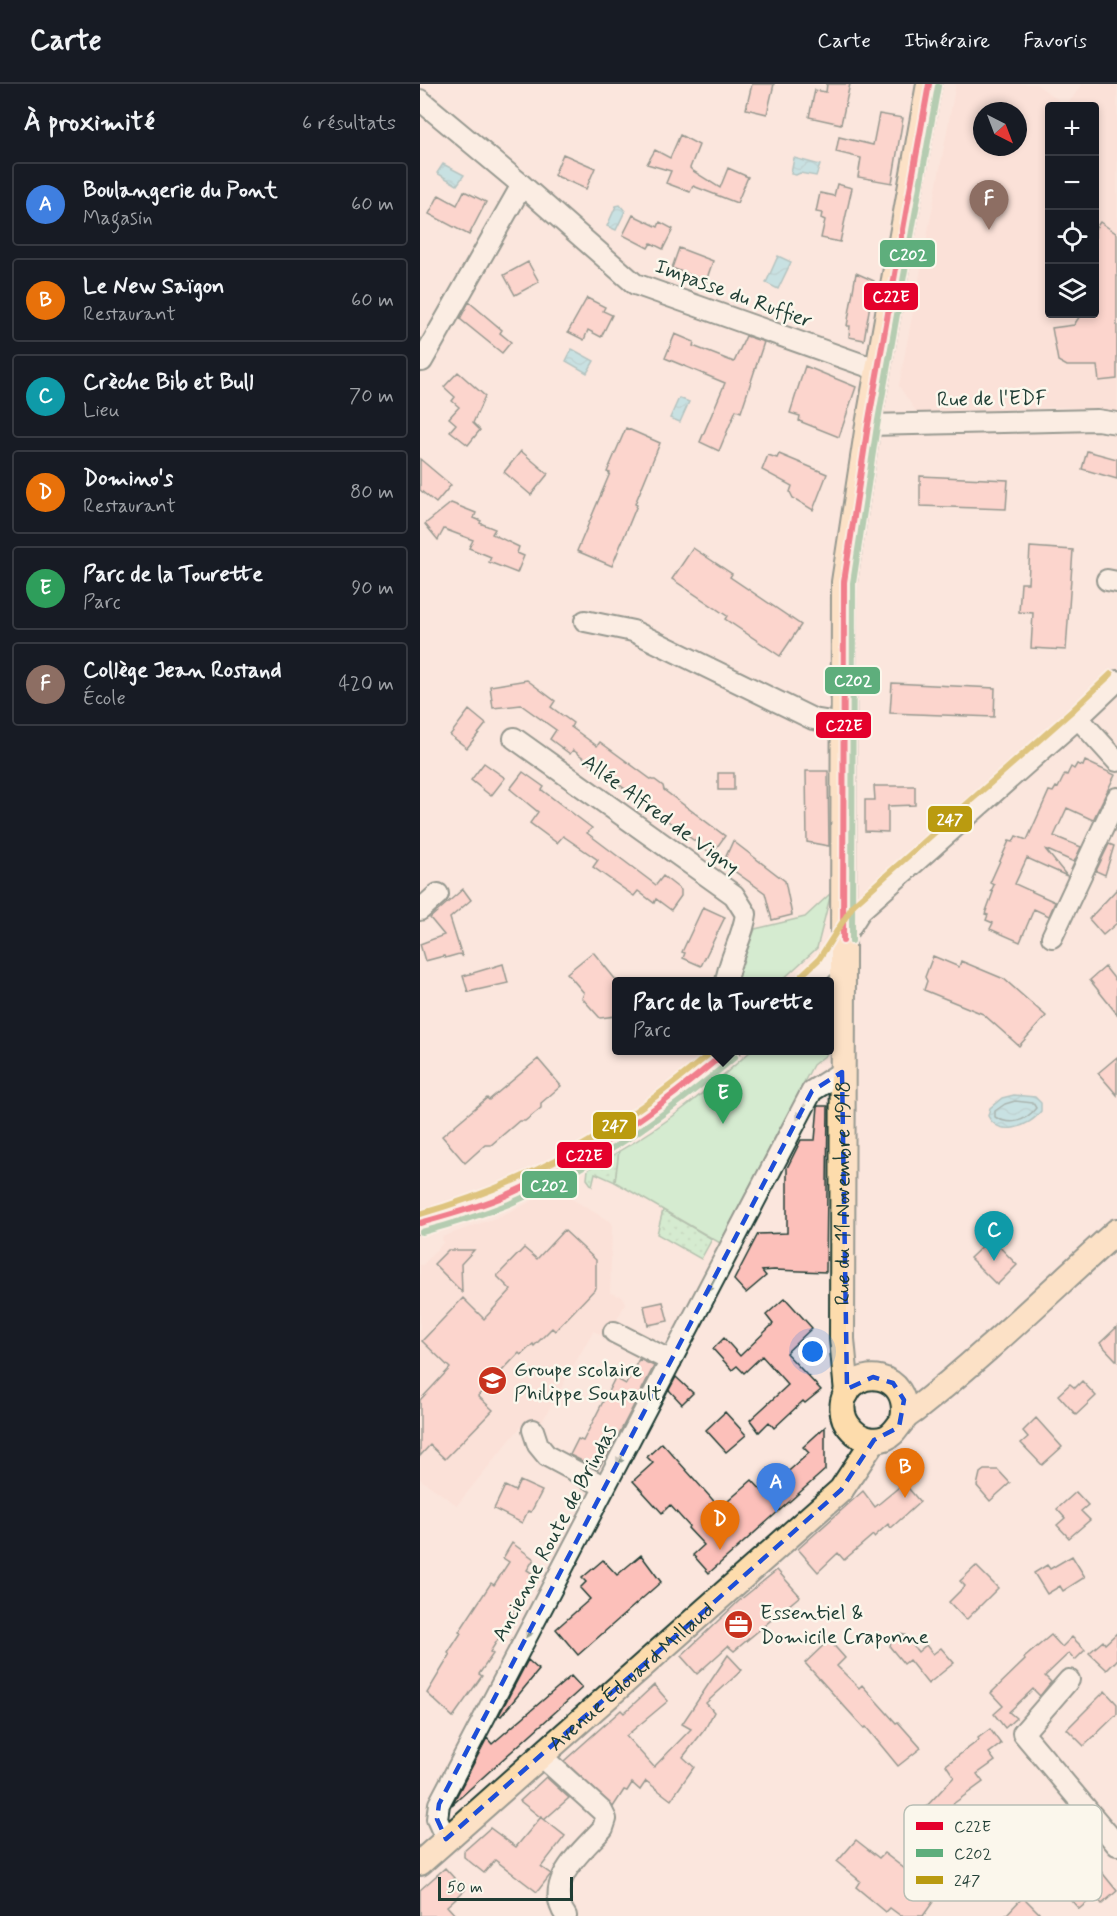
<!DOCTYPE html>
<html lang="fr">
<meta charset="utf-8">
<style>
:root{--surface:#171b24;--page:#242831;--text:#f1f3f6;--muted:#9ea1a6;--line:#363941;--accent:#b45309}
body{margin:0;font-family:Mynerve,sans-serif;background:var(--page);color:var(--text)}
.controls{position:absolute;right:18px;top:18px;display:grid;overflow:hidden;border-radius:6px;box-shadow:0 3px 9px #0003}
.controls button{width:54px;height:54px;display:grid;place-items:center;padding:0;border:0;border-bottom:2px solid var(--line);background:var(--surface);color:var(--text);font:30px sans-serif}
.compass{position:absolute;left:553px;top:18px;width:54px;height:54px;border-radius:50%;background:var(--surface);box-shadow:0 3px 9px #0003;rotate:138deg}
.scale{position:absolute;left:18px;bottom:15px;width:135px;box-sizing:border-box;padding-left:6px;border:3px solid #1f3d34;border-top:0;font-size:16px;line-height:21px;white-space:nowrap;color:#1f3d34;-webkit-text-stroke:4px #fbf7ec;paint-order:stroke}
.you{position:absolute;left:393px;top:1268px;width:21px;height:21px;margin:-15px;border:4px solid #fff;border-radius:50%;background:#1a73e8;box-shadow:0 0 0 9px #1a73e833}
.badge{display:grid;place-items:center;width:39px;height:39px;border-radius:50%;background:var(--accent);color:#fff;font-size:20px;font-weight:700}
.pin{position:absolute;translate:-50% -50px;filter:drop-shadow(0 2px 3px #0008)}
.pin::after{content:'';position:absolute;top:32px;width:21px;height:18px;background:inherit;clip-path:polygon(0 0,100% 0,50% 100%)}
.popup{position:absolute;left:192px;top:893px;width:222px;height:78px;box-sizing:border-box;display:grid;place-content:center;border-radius:6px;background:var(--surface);filter:drop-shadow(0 2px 4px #0005);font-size:20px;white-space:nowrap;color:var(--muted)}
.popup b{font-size:22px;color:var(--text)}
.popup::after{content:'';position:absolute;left:50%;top:100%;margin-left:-12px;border:12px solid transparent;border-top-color:var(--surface)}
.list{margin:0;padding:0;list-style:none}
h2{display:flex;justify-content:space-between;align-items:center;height:78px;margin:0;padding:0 24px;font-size:26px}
h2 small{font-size:20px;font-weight:400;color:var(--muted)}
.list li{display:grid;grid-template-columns:39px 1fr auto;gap:18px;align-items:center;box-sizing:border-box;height:84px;margin:0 12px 12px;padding:0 12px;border:2px solid var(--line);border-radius:6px}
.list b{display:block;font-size:22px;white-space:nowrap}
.list p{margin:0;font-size:20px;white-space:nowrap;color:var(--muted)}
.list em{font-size:20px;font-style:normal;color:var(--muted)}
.icon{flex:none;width:33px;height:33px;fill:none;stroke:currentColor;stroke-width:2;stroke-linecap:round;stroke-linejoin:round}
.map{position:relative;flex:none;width:697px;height:1832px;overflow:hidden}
header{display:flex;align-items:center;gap:36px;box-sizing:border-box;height:84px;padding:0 30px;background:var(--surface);border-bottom:2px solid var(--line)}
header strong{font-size:28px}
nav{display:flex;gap:33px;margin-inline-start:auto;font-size:21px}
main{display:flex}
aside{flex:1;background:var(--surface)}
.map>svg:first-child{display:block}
</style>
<header>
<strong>Carte</strong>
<nav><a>Carte</a><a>Itinéraire</a><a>Favoris</a></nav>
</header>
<main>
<aside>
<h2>À proximité<small>6 résultats</small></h2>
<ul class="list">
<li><span class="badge" style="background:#3f7fe0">A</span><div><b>Boulangerie du Pont</b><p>Magasin</p></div><em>60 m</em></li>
<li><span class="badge" style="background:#e8710a">B</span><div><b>Le New Saïgon</b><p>Restaurant</p></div><em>60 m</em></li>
<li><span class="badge" style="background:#0f9aa8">C</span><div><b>Crèche Bib et Bull</b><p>Lieu</p></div><em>70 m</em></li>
<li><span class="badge" style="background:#e8710a">D</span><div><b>Domino's</b><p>Restaurant</p></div><em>80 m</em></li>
<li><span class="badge" style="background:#2e9e5b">E</span><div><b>Parc de la Tourette</b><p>Parc</p></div><em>90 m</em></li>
<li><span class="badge" style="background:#8d6e63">F</span><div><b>Collège Jean Rostand</b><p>École</p></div><em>420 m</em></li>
</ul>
</aside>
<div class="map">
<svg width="697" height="1832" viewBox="0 0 697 1832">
<defs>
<pattern id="grass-dots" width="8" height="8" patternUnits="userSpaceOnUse" patternTransform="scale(1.5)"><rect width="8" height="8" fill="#a7f1c0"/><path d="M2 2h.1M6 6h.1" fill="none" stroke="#8fd0a6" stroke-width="1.8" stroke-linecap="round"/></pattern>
<pattern id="water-waves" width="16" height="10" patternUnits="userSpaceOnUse" patternTransform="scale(1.5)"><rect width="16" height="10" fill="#8bdbe8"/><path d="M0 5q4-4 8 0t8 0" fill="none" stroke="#78bdc8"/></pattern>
</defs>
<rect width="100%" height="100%" fill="#fbe6dd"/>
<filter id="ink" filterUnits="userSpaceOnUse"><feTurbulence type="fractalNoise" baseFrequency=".0167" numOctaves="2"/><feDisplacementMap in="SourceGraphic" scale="12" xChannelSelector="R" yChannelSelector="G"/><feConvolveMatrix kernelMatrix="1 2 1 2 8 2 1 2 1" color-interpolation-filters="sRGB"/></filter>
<g filter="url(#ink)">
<path fill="#fbdbd2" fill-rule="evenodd" d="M536,0h80l30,22h-16v208h44v-208h-28l17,-22h34v327l-54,-4 -145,7 -19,-28zM562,27h36v36h-36z
M135,1105l57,34 -2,70 13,4 2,7 -17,33 -15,-6 -53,94 -17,-1 -66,81 -37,-26v-214h3l20,-22 -1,-6 65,-23z"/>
<path fill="url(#grass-dots)" stroke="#63977a" stroke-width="1.5" d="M199,1067l-4,31 -20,-9 -3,13 -5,-7 1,-10z
M243,1126l49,29 -11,20 -44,-25z"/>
<path fill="#a7f1c0" stroke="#63977a" stroke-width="1.5" d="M411,809l-14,55 -36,33 -45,1 19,-53 50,-12z
M332,966l77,1 -3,4 -13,10 -93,178 -105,-61 4,-31c51,-28 89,-62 133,-101z"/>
<path fill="url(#water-waves)" stroke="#609ca0" stroke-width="1.5" d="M374,74l26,7 -4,11 -16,-3 -4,2 -5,-1z
M23,80l21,11 -7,10 -20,-12z
M200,121l5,6 -9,19 -9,-4 9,-20z
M358,172l13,6 -13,27 -12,-6z
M152,265l22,12 -7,12 -21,-12z
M259,314l10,4 -9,20 -10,-4z
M594,1011l21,2 6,6v8c-11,16 -42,27 -53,5l2,-8 12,-10z"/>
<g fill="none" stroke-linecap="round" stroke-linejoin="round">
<path stroke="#4a7c7c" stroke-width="1.5" d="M595,1017l18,2 3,5c-11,14 -26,18 -41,9v-6l10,-7z"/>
</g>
<path fill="#fcc0ba" stroke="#1f3d34" stroke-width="1.5" d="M332,0h22l-7,30 -21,-5z
M407,0h23l-9,40 -32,-7 6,-27 11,2z
M459,30l24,4 -11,65 -34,-6 3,-19 -25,-6 3,-15 34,8z
M260,51l19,10 -9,23 3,3 27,17 8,-20 20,9 -11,26 -44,-17 -3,6 -24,-9 5,-12 -24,-7 8,-14 15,8z
M143,70l32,14 -9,21 -32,-14z
M417,100l15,4 -12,54 -19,-4 4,-18 -4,-2 1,-5 -6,-1 4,-19 14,3z
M44,107l22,11 -17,33 -40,-21 10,-19 18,10z
M213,131l25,12 2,-5 13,7 -10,20 -12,-6 -3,5 -25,-13z
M680,138l17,12v145l-18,2 -2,-15h-30l-9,-5 -6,-33 22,-3 7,-11h14v-85z
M259,164l34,13 -7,20 -34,-13z
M108,178l11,20 -24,13 -11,-20z
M436,189l18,8 -10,59 -15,-3 1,-11h-3z
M167,214l18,9 -2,4 9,4 -11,22 -13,-7 -4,10 -16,-8z
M49,218l33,28 -2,3 11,9 -9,11 -42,-34z
M255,250l19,8 -1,4 41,16 12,-26 18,6 -23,70 -5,-2 -17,41 -19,-9 25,-59 -60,-25z
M385,282l51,21 -17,50 -40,-16 1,-5 -10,-3z
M38,288l27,24 -12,27 7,7 -12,15 -18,-14 6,-7 -7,-6 10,-11 -7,-6 3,-4 -11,-10z
M206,344l34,15 -25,61 2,1 -25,61 -35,-15 33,-78 -3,-1z
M101,367l27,23 -17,21 -27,-23z
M667,367l30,8v20l-35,-10z
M359,370l48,20 -14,36 -20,-12 -3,-6 2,-6 -30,-16 6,-15 9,3z
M0,375l31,26 -15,18 -16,-13z
M500,392l88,4 -2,29 -86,-3z
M31,419l25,10 -2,5 7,3 -1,2 15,6 -3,5 27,13 -2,6 7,3 -7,17 -28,-11 2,-5 -22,-9 4,-8 -29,-11 -6,11 -13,-16z
M610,463l43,3 -7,100 -35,-2 2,-35 -14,-1 2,-29h7z
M273,464l39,26 -2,3 71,48 -21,31 -55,-37 2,-3 -55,-37z
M107,596l28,21 -4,6 22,16 -2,4 26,19 3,-4 52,38h3l8,6 1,4 61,46 -13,18 -139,-104 -3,4 -20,-15 6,-9 -35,-25 -28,3 -3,-22z
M472,599l103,5 -1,29 -104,-4z
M49,626l17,14 -19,24 -17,-13z
M665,677l30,14 -22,45 -26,-12 -13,28 27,11 -7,15 -29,-13 22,27 -40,-18 -12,26 40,18 -6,14 -15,-7 -14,33 -30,-13 3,-6 -7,-3 2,-5 -3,-1 8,-22 -2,-1 3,-6 -4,-2 19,-42 4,1 3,-6 11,4 22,-49 4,1 3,-5 2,1 7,-14 2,1 4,-8 3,2 3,-5 6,2z
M64,679l21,15 -14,18 -20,-16z
M386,687h22l1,75 -22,-4z
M103,688l21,15 -2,3 50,38 -5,5 69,52 7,-9 18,14v6l-10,14 -15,-11 -2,4 -16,-12 -4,5 -41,-29 5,-7 -35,-24 -6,7 -27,-20 8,-11 -28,-23z
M298,689h16v17h-16z
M454,702h41v19l-27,1v26l-23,-1v-31h10z
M313,757l52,40 7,34 -20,5 -7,-27 -42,-30z
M689,760l5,2 -9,29 -9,-4z
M43,805l8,11 -21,18 12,38 -3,-2 -14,4 -1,-2 -19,5 -5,-17 24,-9 -14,-17z
M697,805v34l-14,12 -14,-16z
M283,823l22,10 -24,49 -18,-8 2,-5 -3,-1z
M173,868l23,28v36l-16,2 -18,-20 2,-5 -17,-20z
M513,872l26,11 2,-6 43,18 42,37 -27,30 -36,-32 -59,-24 3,-9 -2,-4z
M83,880l5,19 -40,9 -5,-16z
M685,883l12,15v32l-27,-34z
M697,973v38l-19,-22z
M118,975l23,27 -20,17v5l-16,13h-6l-28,24h-6l-20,18 -23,-27 45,-38 2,2z
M398,1022h10l-2,166 -52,-2 -12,1 4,5 -20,17 -12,-13 24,-46 29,-1v-65l14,-28h14z
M144,1146l32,30v28l-41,43 -3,-3 -18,18 -1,-2 -12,11 -2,-2 -41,43 15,14 -48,49 -15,-14 -10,11v-56l30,-32 -28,-27 41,-43 21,21 27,-29 -14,-14 27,-28 13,11z
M571,1154l26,27 -20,20 -27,-27z
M28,1166h26l-13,14 1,28 -28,-28z
M365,1214l27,30 -26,25 35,37 -16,13 -2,-2 -29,27 -5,-6 -10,10 -9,-12 38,-35 -26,-29 -18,17 -7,-7 -5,4 -19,-21 11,-11 16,18 33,-32 -7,-9z
M243,1218l5,19 -20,4 -4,-19z
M697,1243v34l-17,-18z
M219,1275l15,7 -49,95h-2l-5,8 -28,-14 8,-16 5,2 32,-63 11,6z
M256,1293l17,16 -11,11 -13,-14z
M662,1297l14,15 -20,19 -18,-20 12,-11 5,4z
M305,1328l21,23 -20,17 -20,-22z
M616,1334l26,29 -20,18 -21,-22 7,-6 -5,-6z
M405,1343v43l-116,103 -16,-18 11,-10 -16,-17 1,-2 -19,-21 -8,8 -29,-32 20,-18 -6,-6 15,-14 58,65 32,-28 12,13 45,-40 -6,-6z
M564,1386h14l12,13 -20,18 -13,-15 3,-13z
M100,1397l22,10 -11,21 -3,-1 -6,12 -28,-14 11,-23 10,5z
M484,1399l16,19 -29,26 -3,-4 -14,13 -1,-2 -29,25 -6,-7 -20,19 -20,-23 65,-58 12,16z
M656,1408l12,13 -7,6 9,9 -21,18 -12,-13 8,-7 -8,-9z
M92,1459l22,16 -7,11 8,5 -21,35 2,1 -26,41 3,2 -14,20 3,2 -29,41 -26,-24 23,-38 -2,-2 13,-20 -2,-1 32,-49 3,2 15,-23 -6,-4z
M221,1471l20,27 -83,73 -22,-26 34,-30 -10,-11 6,-6 -4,-4 21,-18 14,15z
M652,1472l13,21 -22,14 -3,-5 -13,8 -13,-21 13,-8 3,4z
M556,1482l22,22 -32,32 -17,-18 16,-16 -5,-5z
M357,1486l23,26 -66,55 -6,-5 -31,28 -16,-18 59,-56z
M697,1549v27l-10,10 -18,-17 14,-12 2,3z
M479,1550l6,1 13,17 8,-7 7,9 8,-6 13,15 -26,21 -19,-24 -5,4 -14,-17 1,-6z
M631,1551l11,12 10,-10 13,13 -10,10 -6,-7 -24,23 6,6 -11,14 -7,-7 -24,23 7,6 -11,10 -11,-14 9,-8 -12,-13 34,-33 -1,-2z
M409,1556l16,18 -8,8 22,22 3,-3 34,38 2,-1 23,26 -23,18 -32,-39 -2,1 -59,-65z
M308,1571l14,15 -36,33 8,9 -9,17 -22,28 11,10 -23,33 -25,-19 -6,9 -8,-7 -5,8 -3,-1 -11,17 -49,-46 57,-51 3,3 30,-28 14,16 -42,35 28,31 37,-38 -9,-5z
M108,1576l11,10 -38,46 -2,-1z
M151,1592l11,12 -130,117 35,-67 5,6z
M685,1607l12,13v10l-33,32 -17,-17z
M570,1645l11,15 -12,9 6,8 -18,13 6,8 -30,22 23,25 -14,16 -38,-36 30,-32 -8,-12 33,-25 -1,-2z
M126,1693l23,21 -25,22 -24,-19z
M632,1732l15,17 -6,5 10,11 -16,14 -9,-11 -12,10 -15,-17z
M121,1733l24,19 -24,31 10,7 -14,18 -42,-32 -11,13 -20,-16v-6l26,-23 26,19z
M436,1756l23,18 5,-5 30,23 -5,7 24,19 -10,14h-22l-11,-8 -4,4 -30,-25 4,-6 -23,-19z
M25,1784l20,22 -18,16 9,10h-36v-26z
M680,1786l17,21 -15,13 -7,-8 -16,13 -15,-17 20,-16 4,4z
M603,1813l19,19h-37z"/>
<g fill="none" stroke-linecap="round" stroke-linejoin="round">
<defs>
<path id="minor" d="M0,16l102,85 113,99 243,86
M2,277l100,-176
M448,341l229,-5 20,3
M687,496l10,2
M165,537l48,10 180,88 31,5
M658,634l39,43
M94,654l220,157 12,19c-3,24 -17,44 -20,68
M0,826l18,-16
M632,853l65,-139
M388,898l18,-17 35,-55 217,-192 39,-37
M0,1139c117,-27 219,-94 309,-173
M194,1248l57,29
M113,1346l5,15 9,11 58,31
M649,1596l-46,53 94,112
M120,1671l62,56 4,8 -3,9c-21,24 -61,54 -37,88
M26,1755l-9,-20 2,-15 373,-713 30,-19"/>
<g id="major">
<path id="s1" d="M427,1309l-5,-54 2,-757 24,-157 61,-341"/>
<path d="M483,1335c9,-47 -50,-56 -60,-18 -2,11 1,21 9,29 8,9 22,12 33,8 10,-4 12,-12 19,-19 3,-4 7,-6 11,-9 70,-55 135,-119 202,-179"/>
<path id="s2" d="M0,1779l421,-373 33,-50"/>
</g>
</defs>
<use href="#minor" stroke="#1f3d34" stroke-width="24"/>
<use href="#major" stroke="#1f3d34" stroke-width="28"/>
<use href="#minor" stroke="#fbf7ec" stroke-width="20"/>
<use href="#major" stroke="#fddcac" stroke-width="24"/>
<defs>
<path id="bus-1" d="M423,857l1,-359 24,-157 61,-341
M0,1139c29,-8 59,-16 87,-28 82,-36 153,-87 221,-145"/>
<path id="bus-2" d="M432,857l1,-358 24,-157 61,-340
M2,1148c30,-8 59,-17 87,-28 84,-36 157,-89 226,-147"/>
<path id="bus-3" d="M382,891l17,-16 35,-55 218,-193 39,-37
M0,1130c117,-33 202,-86 294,-164"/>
</defs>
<use href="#bus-1" stroke="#fbf7ec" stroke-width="10"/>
<use href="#bus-2" stroke="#fbf7ec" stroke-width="10"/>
<use href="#bus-3" stroke="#fbf7ec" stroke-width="10"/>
<use href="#bus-1" stroke="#e4002b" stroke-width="6"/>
<use href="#bus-2" stroke="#5eae7c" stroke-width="6"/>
<use href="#bus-3" stroke="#ba9b10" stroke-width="6"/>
</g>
<defs><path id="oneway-solid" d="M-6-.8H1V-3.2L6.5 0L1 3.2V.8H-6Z" transform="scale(1.5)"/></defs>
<g fill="#8d9a90">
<use href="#oneway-solid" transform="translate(381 1028) rotate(118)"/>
<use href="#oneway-solid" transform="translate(291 1201) rotate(118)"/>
<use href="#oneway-solid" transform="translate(201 1373) rotate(118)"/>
<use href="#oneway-solid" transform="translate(110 1546) rotate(118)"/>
</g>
</g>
<path d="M0 0H697V1832H0ZM422,988l5,317 26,-12 20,6 11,17 -5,27 -25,13 -33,50 -395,349 -9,-20 2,-15 373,-713z" fill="#fbe6dd" fill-opacity=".55" fill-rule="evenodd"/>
<path fill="none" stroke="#1d4ed8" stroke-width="4.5" stroke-dasharray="12 8" stroke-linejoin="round" d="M422,988l5,317 26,-12 20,6 11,17 -5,27 -25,13 -33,50 -395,349 -9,-20 2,-15 373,-713z"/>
<defs>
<symbol id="school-disc" viewBox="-11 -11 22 22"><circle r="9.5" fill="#c8321e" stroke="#fbf7ec"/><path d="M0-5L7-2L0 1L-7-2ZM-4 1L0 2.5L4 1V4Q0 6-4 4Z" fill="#fff"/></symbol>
<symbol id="office-disc" viewBox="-11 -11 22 22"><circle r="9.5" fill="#c8321e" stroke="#fbf7ec"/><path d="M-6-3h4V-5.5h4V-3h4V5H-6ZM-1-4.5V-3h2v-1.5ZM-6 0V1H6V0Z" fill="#fff"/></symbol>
</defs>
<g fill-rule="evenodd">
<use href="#school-disc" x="56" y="1280" width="33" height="33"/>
<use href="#office-disc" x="302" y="1524" width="33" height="33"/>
</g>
<g text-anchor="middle" stroke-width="5" stroke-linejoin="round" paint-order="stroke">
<g font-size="21" fill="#1f3d34" stroke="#fbf7ec">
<text transform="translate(314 209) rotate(20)" y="7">Impasse du Ruffier</text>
<text transform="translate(572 314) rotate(-1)" y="7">Rue de l'EDF</text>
<text transform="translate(241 730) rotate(36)" y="7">Allée Alfred de Vigny</text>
<text dy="7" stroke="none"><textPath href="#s1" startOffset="200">Rue du 11 Novembre 1918</textPath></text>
<text transform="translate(134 1449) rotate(-62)" y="7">Ancienne Route de Brindas</text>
<text dy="7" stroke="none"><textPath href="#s2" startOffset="282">Avenue Édouard Millaud</textPath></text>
</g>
<g font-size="21" fill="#1f3d34" stroke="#fbf7ec" text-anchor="start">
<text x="94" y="1292">Groupe scolaire<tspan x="94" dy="24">Philippe Soupault</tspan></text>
<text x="340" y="1535">Essentiel &amp;<tspan x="340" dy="24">Domicile Craponne</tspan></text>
</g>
</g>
<rect x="484" y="1721" width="198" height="96" rx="9" fill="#fbf7ec" stroke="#b9bfb5" stroke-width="1.5"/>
<rect x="496" y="1738" width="27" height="8" fill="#e4002b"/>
<rect x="496" y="1765" width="27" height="8" fill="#5eae7c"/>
<rect x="496" y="1792" width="27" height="8" fill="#ba9b10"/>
<g font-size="16" fill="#1f3d34">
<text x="534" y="1748">C22E</text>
<text x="534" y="1775">C202</text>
<text x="534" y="1802">247</text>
</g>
<g stroke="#fbf7ec" stroke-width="2">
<rect x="459" y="155" width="57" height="29" rx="6" fill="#5eae7c"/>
<rect x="443" y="198" width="56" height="29" rx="6" fill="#e4002b"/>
<rect x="404" y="582" width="57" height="29" rx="6" fill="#5eae7c"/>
<rect x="395" y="627" width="57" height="28" rx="6" fill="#e4002b"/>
<rect x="507" y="721" width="46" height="28" rx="6" fill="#ba9b10"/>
<rect x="172" y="1027" width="45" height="29" rx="6" fill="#ba9b10"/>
<rect x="136" y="1057" width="57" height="28" rx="6" fill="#e4002b"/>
<rect x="101" y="1086" width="57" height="29" rx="6" fill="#5eae7c"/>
</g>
<g font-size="16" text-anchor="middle" font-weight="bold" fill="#fff">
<text x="488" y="176">C202</text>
<text x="471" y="218">C22E</text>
<text x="433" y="602">C202</text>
<text x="424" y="647">C22E</text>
<text x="530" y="741">247</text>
<text x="195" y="1047">247</text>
<text x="164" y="1077">C22E</text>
<text x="129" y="1107">C202</text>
</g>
</svg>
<div class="controls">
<button>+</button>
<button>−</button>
<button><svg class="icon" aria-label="locate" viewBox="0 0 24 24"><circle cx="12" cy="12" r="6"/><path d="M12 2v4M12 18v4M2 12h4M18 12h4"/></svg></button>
<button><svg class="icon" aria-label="layers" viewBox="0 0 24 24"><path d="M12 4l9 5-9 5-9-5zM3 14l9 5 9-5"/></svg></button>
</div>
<svg class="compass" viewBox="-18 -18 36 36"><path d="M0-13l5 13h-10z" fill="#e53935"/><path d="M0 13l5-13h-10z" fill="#9ea1a6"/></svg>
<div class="scale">50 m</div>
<div class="you"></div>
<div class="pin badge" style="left:356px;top:1429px;background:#3f7fe0">A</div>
<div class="pin badge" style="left:485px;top:1414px;background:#e8710a">B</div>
<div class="pin badge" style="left:574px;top:1177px;background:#0f9aa8">C</div>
<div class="pin badge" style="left:300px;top:1466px;background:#e8710a">D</div>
<div class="pin badge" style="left:303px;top:1040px;background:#2e9e5b">E</div>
<div class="popup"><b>Parc de la Tourette</b>Parc</div>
<div class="pin badge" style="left:569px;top:146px;background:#8d6e63">F</div>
</div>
</main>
